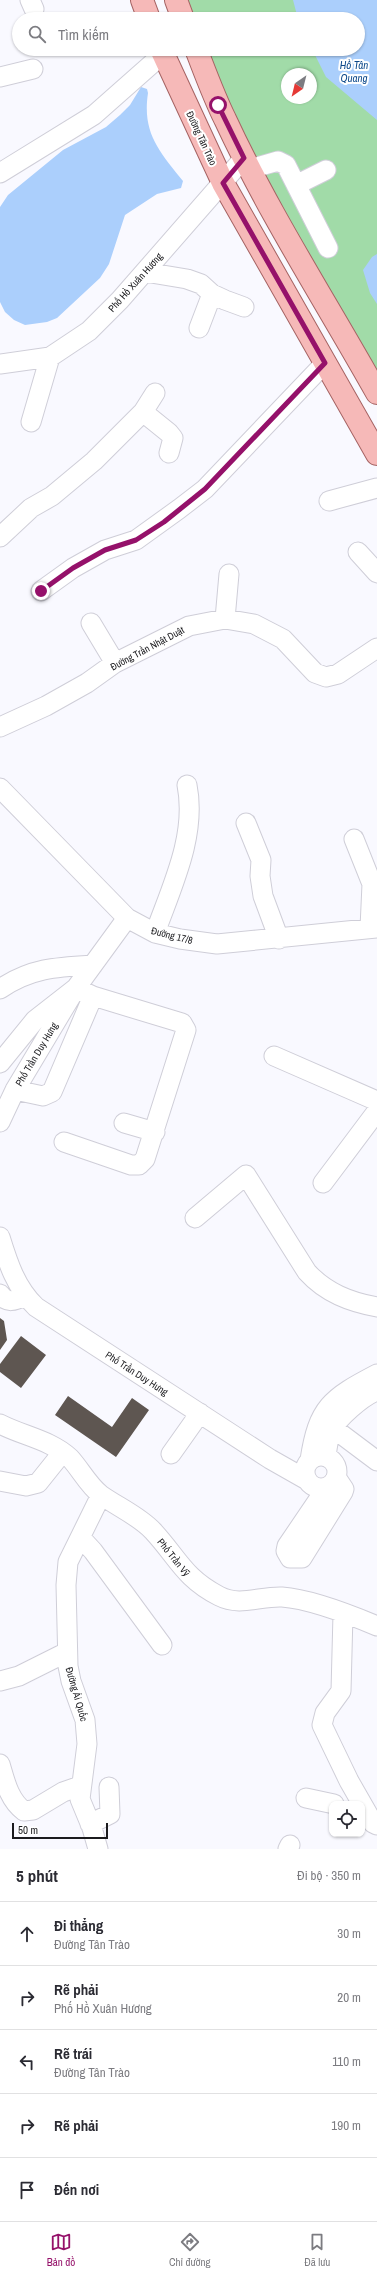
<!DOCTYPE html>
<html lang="vi">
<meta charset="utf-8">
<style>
:root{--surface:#fff;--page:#f2f2f3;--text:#2b2b33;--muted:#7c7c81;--line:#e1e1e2;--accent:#95116a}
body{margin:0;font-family:"Archivo Narrow",sans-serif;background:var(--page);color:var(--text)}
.controls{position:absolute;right:12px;bottom:12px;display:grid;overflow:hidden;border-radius:8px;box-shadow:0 1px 3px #0004}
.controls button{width:36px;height:36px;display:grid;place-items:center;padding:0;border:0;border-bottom:1px solid var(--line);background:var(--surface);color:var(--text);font:20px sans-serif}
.compass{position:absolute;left:281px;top:68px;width:36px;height:36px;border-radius:50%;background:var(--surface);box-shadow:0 1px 3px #0004;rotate:215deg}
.scale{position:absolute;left:12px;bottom:10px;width:96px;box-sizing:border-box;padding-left:4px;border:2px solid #1b1b1e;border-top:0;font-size:11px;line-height:14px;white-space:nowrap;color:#1b1b1e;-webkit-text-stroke:3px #fff;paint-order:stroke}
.stop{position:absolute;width:12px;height:12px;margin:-9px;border:3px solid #95116a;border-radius:50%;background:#fff}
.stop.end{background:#95116a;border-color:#fff;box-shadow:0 1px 4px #0008}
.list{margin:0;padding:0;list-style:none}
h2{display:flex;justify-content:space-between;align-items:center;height:52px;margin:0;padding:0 16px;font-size:17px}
h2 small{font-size:13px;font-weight:400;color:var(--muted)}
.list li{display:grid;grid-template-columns:26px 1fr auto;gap:12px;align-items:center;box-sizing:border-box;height:64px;padding:0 16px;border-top:1px solid var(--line)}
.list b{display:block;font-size:15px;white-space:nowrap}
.list p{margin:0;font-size:13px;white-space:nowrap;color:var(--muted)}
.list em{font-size:13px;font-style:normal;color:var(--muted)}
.icon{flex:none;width:22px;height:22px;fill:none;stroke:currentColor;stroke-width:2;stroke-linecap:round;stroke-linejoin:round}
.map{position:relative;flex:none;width:377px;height:1849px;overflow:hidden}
.search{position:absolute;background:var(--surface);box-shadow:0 1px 3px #0004;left:12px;right:12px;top:12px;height:44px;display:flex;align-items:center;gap:10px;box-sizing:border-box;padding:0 14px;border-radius:22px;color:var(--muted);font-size:15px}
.sheet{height:372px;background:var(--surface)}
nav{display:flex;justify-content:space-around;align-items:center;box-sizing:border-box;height:56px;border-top:1px solid var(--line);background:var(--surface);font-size:11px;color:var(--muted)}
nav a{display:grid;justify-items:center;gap:2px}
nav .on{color:var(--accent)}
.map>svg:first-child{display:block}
</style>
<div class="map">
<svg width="377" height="1849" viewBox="0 0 377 1849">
<rect width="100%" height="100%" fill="#f9f9ff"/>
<path fill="#a1dba8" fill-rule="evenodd" d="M185,0h192v384l-91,-147 -80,-188h152v-30h-165zM287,74h24v24h-24z"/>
<path fill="#abcffc" d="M293,0h84v120l-51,-43 -14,-28h46v-30h-60z
M141,87l6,2 1,4c-6,40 11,58 35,88l-2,7 -24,6 -32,21 -16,49 -9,14 -43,40 -10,4 -22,3 -11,-5 -9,-8 -5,-10v-95l8,-12 55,-45 43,-23 14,-12 10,-10z
M377,254v50l-7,-11 -7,-23 9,-13z"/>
<path fill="#5e5651" d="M0,1318l4,3 3,19 -7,10z
M21,1336l25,19 -25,33 -21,-16v-8z
M68,1396l44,31 20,-29 17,12 -33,47 -61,-42z"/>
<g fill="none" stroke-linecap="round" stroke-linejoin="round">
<defs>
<path id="minor" d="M30,0l4,9
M0,77l33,-8
M250,169l28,-8 8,4 42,83
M0,173l94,-58 69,-61
M296,185l30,-15
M145,272l42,7 14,5 11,10 13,6 19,7
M199,328l13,-34
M0,364l50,-7 39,-26 31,-31 124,-142
M143,412l26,21 4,5 -4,15
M31,422l19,-65
M329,501l48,-13
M0,537l31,-29 21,-12 42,-35 49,-49 12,-19
M358,552l19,21
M41,591l32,-23 32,-18 31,-10 43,-31 26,-20 120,-126
M225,619l4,-45
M91,623l24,40
M0,727l46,-21 41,-23 28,-20 74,-37 36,-7 29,5 29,15 32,34 11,4 12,-3 39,-26
M0,788l127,130 28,15 25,6 37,5 160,-16
M246,823l15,37 -1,16 3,20 16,43
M354,839l18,45 -2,44
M155,933c17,-47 42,-98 32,-148
M0,989c31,-21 57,-22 93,-24
M274,1056l103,45
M0,1063l35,-43 41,-32 51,-70
M15,1090l28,6 9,-4 41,-96
M0,1122l15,-32 61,-102 17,8 89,27 4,7 -41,129 -6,6h-8l-67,-23
M124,1123l31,9
M323,1183l54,-72
M195,1218l51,-43 61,97c19,21 43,30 70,35
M0,1237c8,26 16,51 36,70l234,152 37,21
M0,1294c7,10 15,7 24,2
M0,1424c23,12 51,16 70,34 11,12 18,27 31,37 17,12 38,21 52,36 25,27 31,47 66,65 21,11 41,0 63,1 27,2 69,18 95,29
M333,1428l44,33
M171,1454l29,-41
M305 1472a16 16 0 1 1 32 0a16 16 0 1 1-32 0Z
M326,1457c1,-8 2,-18 5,-25 5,-13 33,-37 46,-41
M310,1460c8,-53 21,-62 67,-86
M0,1481l26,5 12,-3 24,-30
M327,1487l-40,59 -1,5 4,7h12l41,-66 1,-3 -8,-12
M81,1538l12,13 69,94
M343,1614l-2,77 -16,22 -3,12 27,56 24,42 4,2
M0,1681l19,-5 48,-24
M0,1764c5,17 9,36 24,47l9,-1 30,-18 17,-6
M306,1798l28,6
M90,1824l20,-10 -1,-27
M98,1849l-6,-21 -12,-29 7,-55 -2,-24 -14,-39 -3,-15 -2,-81 2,-23 33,-67
M288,1849l2,-4"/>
<path id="major" d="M142,0l7,19
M176,0l7,19
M161,49l62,134 154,271
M196,49c9,23 18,48 29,70 44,95 101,183 152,274"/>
</defs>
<use href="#minor" stroke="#cfced8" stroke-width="21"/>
<use href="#major" stroke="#a56363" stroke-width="24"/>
<use href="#minor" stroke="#fff" stroke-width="19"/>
<use href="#major" stroke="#f6b9b8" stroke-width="22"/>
</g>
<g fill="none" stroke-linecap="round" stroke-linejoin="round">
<path stroke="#95116a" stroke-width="5" d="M41,591l32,-23 32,-18 31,-10 28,-18 41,-33 120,-126 -102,-180 21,-25 -26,-53"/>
</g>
<g text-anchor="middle" stroke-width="4" stroke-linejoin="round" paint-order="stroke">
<g font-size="10" fill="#1b1b1e" stroke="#fff">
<text transform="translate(202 138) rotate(65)" y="4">Đường Tân Trào</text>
<text transform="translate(135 282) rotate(-48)" y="4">Phố Hồ Xuân Hương</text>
<text transform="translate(147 648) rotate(-28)" y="4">Đường Trần Nhật Duật</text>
<text transform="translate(172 935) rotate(14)" y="4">Đường 17/8</text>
<text transform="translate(36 1054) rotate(-59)" y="4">Phố Trần Duy Hưng</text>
<text transform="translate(137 1373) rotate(33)" y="4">Phố Trần Duy Hưng</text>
<text transform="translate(174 1557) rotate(51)" y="4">Phố Trần Vỹ</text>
<text transform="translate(77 1694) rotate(74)" y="4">Đường Ái Quốc</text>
</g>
<g font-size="11" font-style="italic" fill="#0d498a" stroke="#fff">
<text x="354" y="69">Hồ Tân<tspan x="354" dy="13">Quang</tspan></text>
</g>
</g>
</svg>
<div class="controls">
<button><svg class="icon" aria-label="locate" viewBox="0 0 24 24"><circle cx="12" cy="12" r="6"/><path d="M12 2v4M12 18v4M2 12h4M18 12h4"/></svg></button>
</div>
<svg class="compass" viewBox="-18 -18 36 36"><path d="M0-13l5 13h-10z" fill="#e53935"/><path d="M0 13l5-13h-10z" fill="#7c7c81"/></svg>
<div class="scale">50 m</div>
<div class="stop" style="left:218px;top:105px"></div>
<div class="stop end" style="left:41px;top:591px"></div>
<div class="search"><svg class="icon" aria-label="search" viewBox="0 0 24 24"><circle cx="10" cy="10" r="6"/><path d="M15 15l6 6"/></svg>Tìm kiếm</div>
</div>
<section class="sheet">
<h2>5 phút<small>Đi bộ · 350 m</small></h2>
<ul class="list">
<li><svg class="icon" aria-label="ahead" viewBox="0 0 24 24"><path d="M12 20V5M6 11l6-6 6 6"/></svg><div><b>Đi thẳng</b><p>Đường Tân Trào</p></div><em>30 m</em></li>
<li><svg class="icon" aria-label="right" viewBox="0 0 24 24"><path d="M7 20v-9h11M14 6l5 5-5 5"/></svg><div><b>Rẽ phải</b><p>Phố Hồ Xuân Hương</p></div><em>20 m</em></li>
<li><svg class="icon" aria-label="left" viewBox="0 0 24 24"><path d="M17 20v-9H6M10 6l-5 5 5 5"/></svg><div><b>Rẽ trái</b><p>Đường Tân Trào</p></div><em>110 m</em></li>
<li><svg class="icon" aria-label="right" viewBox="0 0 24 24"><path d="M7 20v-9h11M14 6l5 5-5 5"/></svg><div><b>Rẽ phải</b></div><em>190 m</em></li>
<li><svg class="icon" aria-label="arrive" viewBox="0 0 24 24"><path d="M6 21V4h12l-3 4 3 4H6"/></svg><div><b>Đến nơi</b></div></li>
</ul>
</section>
<nav>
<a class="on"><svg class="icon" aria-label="map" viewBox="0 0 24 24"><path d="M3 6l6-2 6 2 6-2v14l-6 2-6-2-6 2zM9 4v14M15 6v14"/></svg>Bản đồ</a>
<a><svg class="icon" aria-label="directions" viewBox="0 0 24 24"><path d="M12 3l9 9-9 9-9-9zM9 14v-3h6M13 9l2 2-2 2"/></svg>Chỉ đường</a>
<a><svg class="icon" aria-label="saved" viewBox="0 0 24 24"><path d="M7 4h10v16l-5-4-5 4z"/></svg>Đã lưu</a>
</nav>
